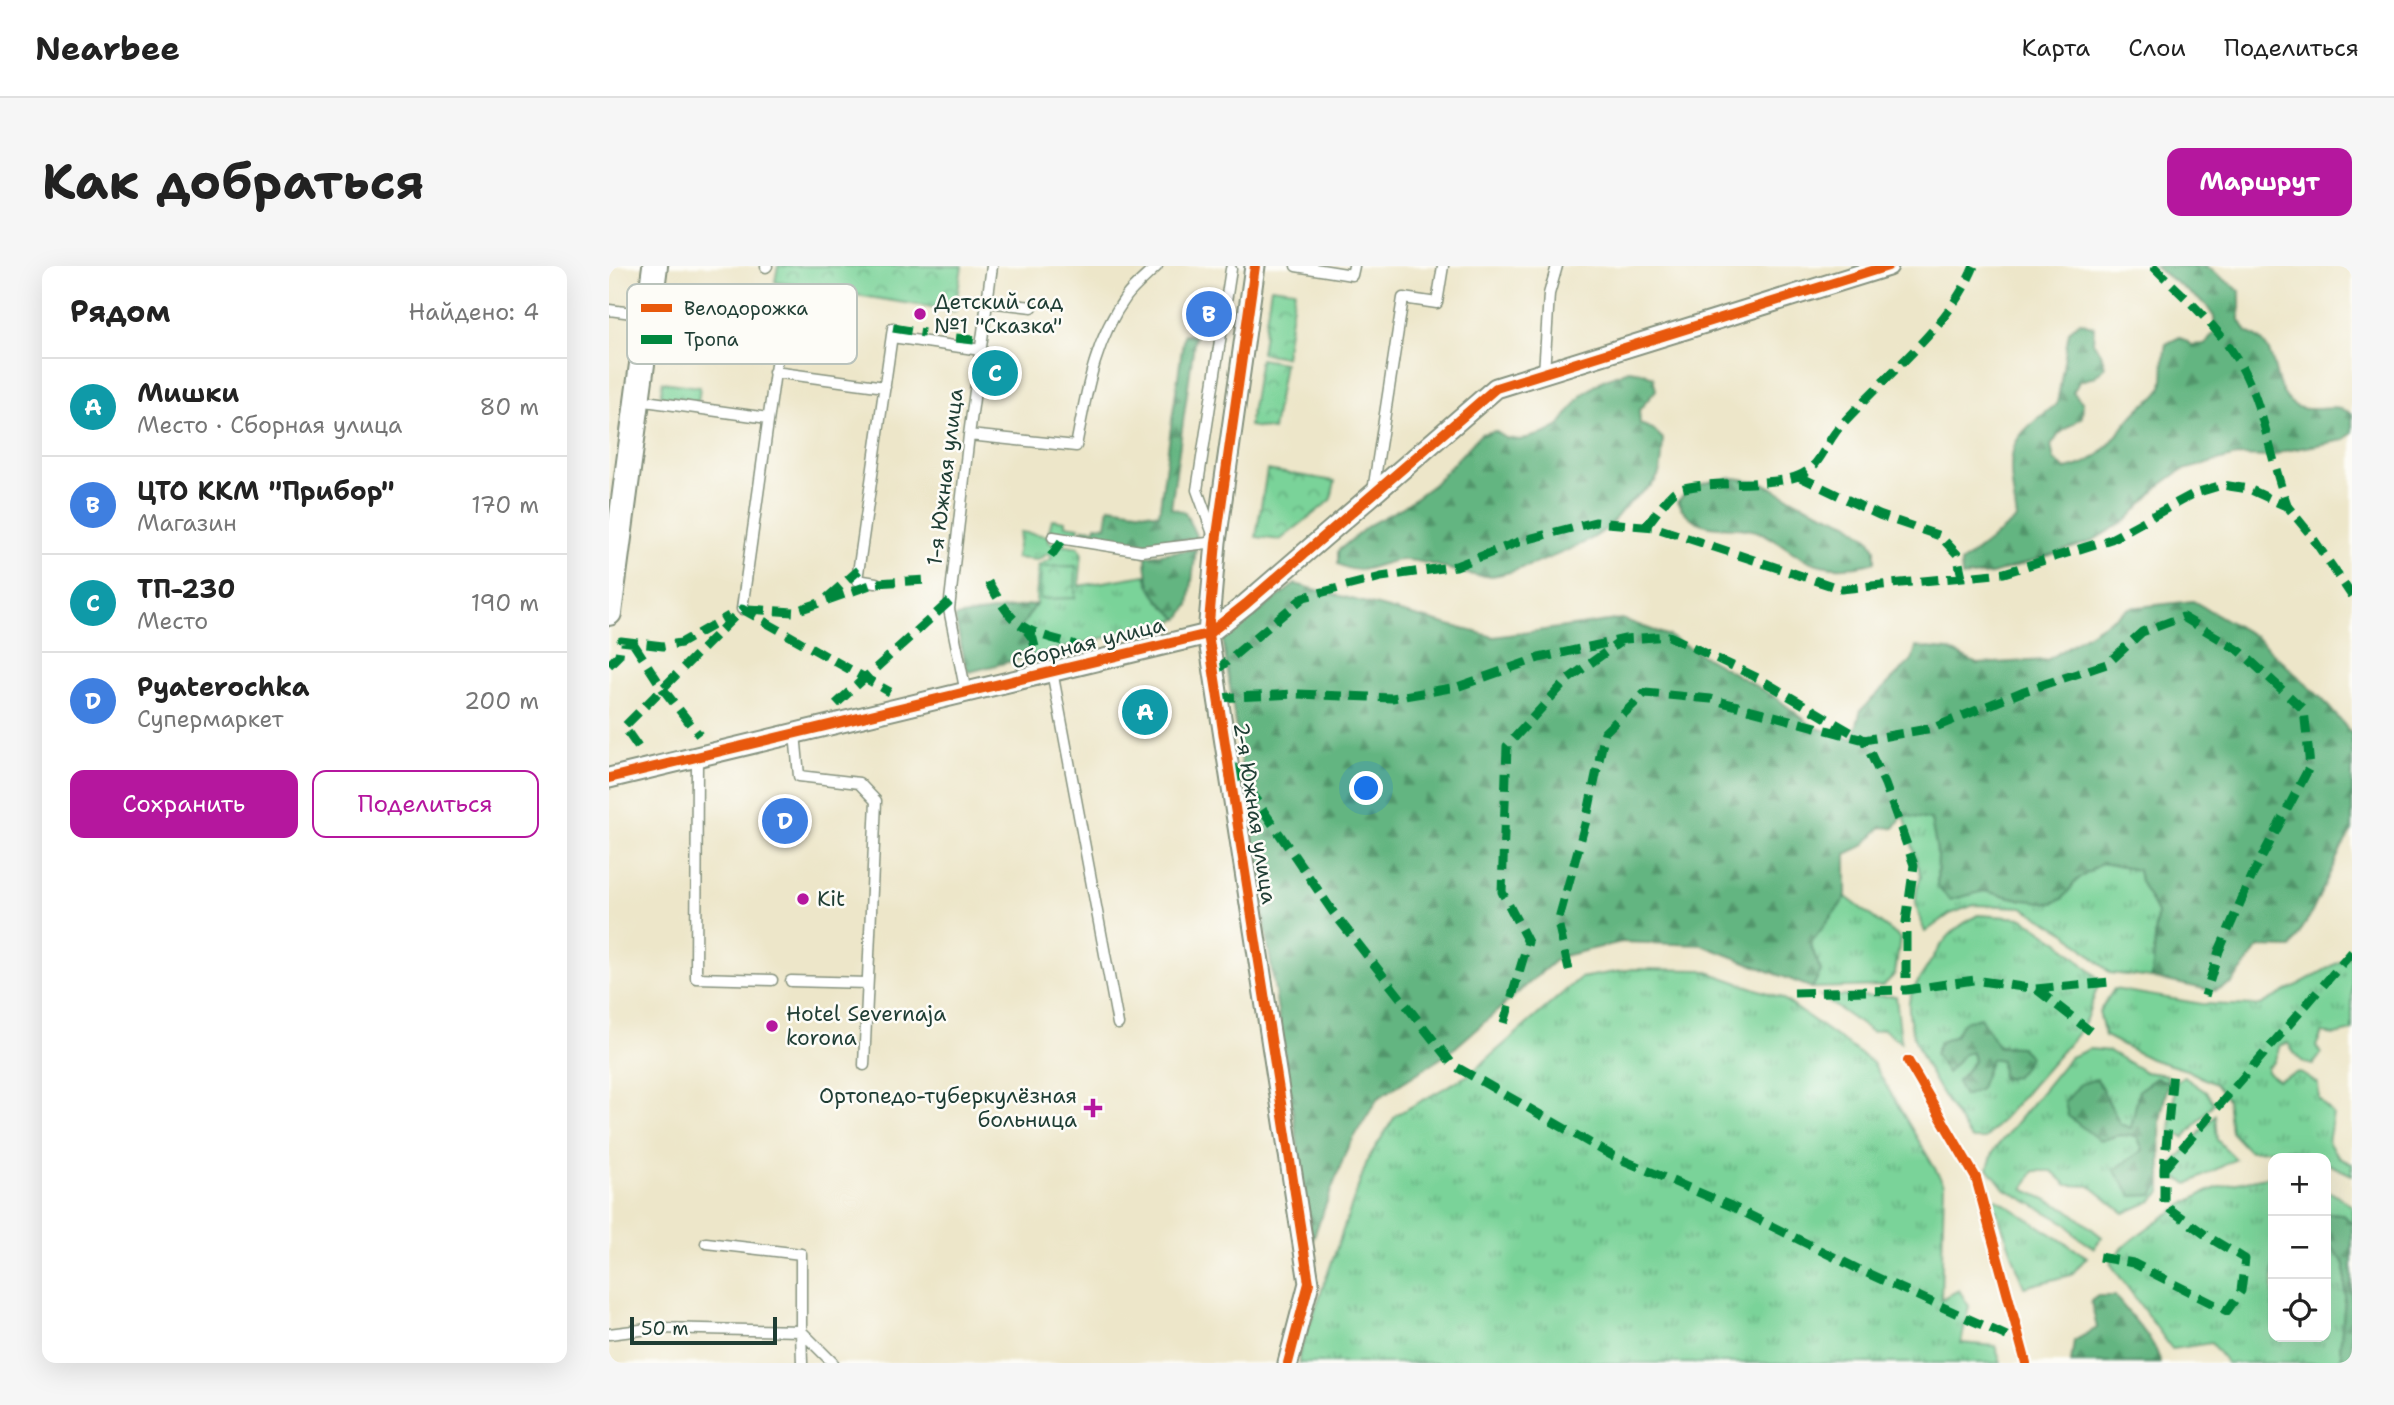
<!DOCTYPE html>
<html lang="ru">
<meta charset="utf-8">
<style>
:root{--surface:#fff;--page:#f6f6f6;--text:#222;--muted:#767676;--line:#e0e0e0;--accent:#b5179e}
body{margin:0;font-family:"Shantell Sans",sans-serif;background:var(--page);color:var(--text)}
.controls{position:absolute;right:21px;bottom:21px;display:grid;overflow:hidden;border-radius:14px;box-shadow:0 7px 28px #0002}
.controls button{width:63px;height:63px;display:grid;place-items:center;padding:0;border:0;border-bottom:2px solid var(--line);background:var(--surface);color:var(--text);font:35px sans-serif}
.scale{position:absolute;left:21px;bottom:18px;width:147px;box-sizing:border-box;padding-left:7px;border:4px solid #1f3d34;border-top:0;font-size:19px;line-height:24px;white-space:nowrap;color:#1f3d34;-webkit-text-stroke:5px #fdfcf7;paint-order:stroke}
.you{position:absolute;left:758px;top:523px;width:24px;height:24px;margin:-18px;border:5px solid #fff;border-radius:50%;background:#1a73e8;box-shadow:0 0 0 10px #1a73e833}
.badge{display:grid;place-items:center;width:46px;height:46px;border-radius:50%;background:var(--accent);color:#fff;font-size:23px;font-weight:700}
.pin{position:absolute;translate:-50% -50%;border:4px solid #fff;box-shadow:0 2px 7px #0006}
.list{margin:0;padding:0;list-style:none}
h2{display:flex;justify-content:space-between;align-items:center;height:91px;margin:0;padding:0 28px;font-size:30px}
h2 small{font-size:23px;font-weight:400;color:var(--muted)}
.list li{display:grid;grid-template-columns:46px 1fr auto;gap:21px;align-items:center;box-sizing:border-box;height:98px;padding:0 28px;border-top:2px solid var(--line)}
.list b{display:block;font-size:26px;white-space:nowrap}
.list p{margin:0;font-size:23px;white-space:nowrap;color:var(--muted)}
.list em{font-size:23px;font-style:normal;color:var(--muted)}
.actions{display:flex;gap:14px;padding:21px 28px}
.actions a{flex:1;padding:16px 0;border:2px solid var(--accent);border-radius:14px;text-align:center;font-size:24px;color:var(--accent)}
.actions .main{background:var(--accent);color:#fff}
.icon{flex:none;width:38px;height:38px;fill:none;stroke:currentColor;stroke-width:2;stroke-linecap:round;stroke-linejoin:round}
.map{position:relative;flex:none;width:1743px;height:1097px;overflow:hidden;border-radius:14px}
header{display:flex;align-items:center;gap:42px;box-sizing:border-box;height:98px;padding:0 35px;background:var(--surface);border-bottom:2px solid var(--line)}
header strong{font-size:33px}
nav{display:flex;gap:38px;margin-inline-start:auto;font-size:24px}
.intro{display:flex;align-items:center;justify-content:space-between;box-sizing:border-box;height:168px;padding:0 42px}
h1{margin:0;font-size:49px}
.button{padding:18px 32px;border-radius:14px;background:var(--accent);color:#fff;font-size:24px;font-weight:700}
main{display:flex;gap:42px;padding:0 42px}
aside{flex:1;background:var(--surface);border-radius:14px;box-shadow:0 7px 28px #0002}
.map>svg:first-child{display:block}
</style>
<header>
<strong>Nearbee</strong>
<nav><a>Карта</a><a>Слои</a><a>Поделиться</a></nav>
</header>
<div class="intro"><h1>Как добраться</h1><a class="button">Маршрут</a></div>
<main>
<aside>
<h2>Рядом<small>Найдено: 4</small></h2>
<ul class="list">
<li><span class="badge" style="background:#0f9aa8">A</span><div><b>Мишки</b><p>Место · Сборная улица</p></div><em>80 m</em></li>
<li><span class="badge" style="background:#3f7fe0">B</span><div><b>ЦТО ККМ &quot;Прибор&quot;</b><p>Магазин</p></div><em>170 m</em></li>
<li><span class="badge" style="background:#0f9aa8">C</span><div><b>ТП-230</b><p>Место</p></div><em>190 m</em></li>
<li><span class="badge" style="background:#3f7fe0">D</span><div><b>Pyaterochka</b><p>Супермаркет</p></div><em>200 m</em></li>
</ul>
<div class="actions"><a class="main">Сохранить</a><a>Поделиться</a></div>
</aside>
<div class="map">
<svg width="1743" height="1097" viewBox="0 0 1743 1097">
<defs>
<pattern id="grass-tufts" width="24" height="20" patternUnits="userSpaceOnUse" patternTransform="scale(1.75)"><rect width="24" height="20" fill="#7ad399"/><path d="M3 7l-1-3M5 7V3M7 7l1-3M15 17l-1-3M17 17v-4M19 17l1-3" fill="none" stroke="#63ac7e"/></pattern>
<pattern id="forest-firs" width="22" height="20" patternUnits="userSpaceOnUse" patternTransform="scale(1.75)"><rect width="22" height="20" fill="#63b581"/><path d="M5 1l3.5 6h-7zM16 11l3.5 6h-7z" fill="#51946a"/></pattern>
<pattern id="park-crowns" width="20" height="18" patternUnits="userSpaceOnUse" patternTransform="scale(1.75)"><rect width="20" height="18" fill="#7ad399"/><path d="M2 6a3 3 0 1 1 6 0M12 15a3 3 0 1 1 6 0" fill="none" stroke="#63ac7e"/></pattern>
</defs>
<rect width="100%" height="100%" fill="#fdfcf7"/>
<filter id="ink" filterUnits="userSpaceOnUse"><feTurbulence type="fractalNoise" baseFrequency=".0143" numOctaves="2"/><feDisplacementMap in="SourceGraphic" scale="14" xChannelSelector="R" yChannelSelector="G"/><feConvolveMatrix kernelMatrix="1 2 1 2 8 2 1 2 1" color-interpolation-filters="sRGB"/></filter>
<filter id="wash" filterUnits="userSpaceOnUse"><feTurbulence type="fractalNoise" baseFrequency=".00686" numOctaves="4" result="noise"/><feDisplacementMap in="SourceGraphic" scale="28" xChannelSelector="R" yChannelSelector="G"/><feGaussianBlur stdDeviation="1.57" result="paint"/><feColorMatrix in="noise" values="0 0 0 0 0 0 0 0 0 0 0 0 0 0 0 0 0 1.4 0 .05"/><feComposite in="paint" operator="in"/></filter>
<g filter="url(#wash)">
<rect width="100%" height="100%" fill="#ede6c9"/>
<path fill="url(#grass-tufts)" stroke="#4c8866" stroke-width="2" fill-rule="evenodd" d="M53,116l38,5 -2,16 -37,-6z
M443,253l14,2v4l13,2 -2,8 -28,-4z
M411,266l29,4v6l29,5 4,5 -3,34 67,-11c5,20 18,31 33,44l-147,37 -4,-16 -7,-13 15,-23 2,-38 14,-8 -3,-5 -11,7 -22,-2z
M1295,549l27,5 7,36 -1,30 13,14 34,-9 40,9 38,-1 15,-19 25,-17 36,7 2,11 17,32 -5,65 -42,-5 -44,-40 -44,-26 -48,-2 -24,9 -25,18c-8,-20 -14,-34 -4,-55z
M1237,631l54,41 -5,36 -12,12 -71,2 9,-17 -11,-27z
M1369,649l45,3 36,24 41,38 -15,42 -6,10 -94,107h-14c-23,-37 -65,-92 -62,-137 1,-12 14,-27 20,-38 15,-25 23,-35 49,-49zM1346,770l43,10 22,1 -19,13 -10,-1 -12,31 -22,-8 17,-21 -2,-9 -8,2 -24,-12z
M1743,689v76l-17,4 -13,-2 -6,13 5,8 -8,11c-14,-2 -18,-11 -25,-22l-8,2 -6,17 -7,5v5l11,8 21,-8 19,12 1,15 14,15 -5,28 11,16 13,6v11l-26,-12v-5h-12l-24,-9 -41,2 -18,-19 -4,-33 -12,-15 -28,-14 -37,-11 -45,-23 -6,-24 15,-23 88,15 57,2z
M1024,703l69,1 80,28 91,65 71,121 -3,115 18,-9 10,16 -8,37 34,3 6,17h-702v-8l69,-196 28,-44 74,-41 110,-96z
M1211,730h76l5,46 -18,-13 -11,3z
M1481,783l19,2 36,21 22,3 1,7 -12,-4 -17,12 -7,39 -12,-4 -23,-46 23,56 17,1 6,14 10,45 8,-13v10l-9,9 -28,12 -34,-27 -23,-1 -15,-14h-18l-11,18 44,20 35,28 -8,11 -19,-13 -8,-11 -63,-36 -16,-20 6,-18 76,-93z
M1575,811l22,15 8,11 -30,35 -14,-8 6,-48z
M1606,849l2,25 19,19 -48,25 -18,-9 5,-14z
M1664,910v161h53v-97l19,24v35l-5,50 4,14h-117l-16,-20 -39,6 -62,-86c12,-22 85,-69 110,-76 17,-5 36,-8 53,-11z
M1717,923l26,17v17l-11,-9 -15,-1z
M1388,933l90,58 -16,18 -47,12 -31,-87z"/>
<path fill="url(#forest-firs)" stroke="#41795a" stroke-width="2" d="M1545,0h52l34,25v29l7,12c35,13 21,48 43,70 17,16 43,-2 62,12v19l-8,7 -59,11 -14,6 -35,-1 -56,15 -22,16 -31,33 -37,22 -98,32 -30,3 -1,-14 56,-44c-3,-23 -10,-50 -3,-72 5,-16 30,-33 43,-43l12,-73 11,-9 14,5 -1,15 8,11 4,14 -11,10 -14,4 -7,11 10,11 -1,14 -23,17 -8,12 3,14 12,9c42,-8 47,-35 73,-60 7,-8 19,-10 23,-22 3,-14 0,-28 4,-43l14,-7 12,8 14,-1 9,-13 -1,-14 -8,-12z
M575,68l11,2 -24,172 14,4 12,26 -53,7 -62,-9 1,-8 12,1 1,-4 10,1 3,-19 50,7z
M1020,104l12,2 12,5 3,13 -17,20 1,14 13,5 10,10c-1,12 0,26 -5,37 -5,11 -18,17 -27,25 -11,9 -18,23 -29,31 -19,14 -92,44 -114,44 -29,1 -55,-16 -84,-16 -26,0 -39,19 -66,4v-13l31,-26 34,-18 31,-23 47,-50 14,-3 11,7 14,2 26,-7 12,-6 24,-32 21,-15z
M1127,212l27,5 35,19 50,21 21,16 6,10v13c-16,5 -38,7 -54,3 -21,-4 -38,-22 -57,-31 -36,-15 -62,7 -87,-32 15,-18 36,-23 59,-24z
M587,283l-7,56 -10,14c-24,-21 -33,-30 -33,-63z
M686,318l199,53 128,-18 47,17 49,28 57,33 39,30 39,12 8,-29 51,-50 4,-13 33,3 28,14 70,-4 82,-52 64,-7 63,36 67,63 29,34v97l-10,16 -30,65 -21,36 -32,-1 -28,37 -17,7 -62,-13 5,-65 -17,-32 -2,-11 -36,-7 -25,17 -15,19 -9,4 -29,-3 -40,-9 -34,9 -13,-14 1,-30 -7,-36 -27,-5 -10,13 -13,-1 -18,19 -17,8v43l-36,47 11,27 -9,17 -110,-43 -80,-3 -63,15 -110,96 -71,45 -31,51 -35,92 -89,-601z
M427,338l-15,23 7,13 4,16 -63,16 -4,-8 -10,-47z
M1371,751l18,29 22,1 9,9c-6,13 -10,23 -27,23l-1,-18 -10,-2 -12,31 -15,6 -7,-14 17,-21 -2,-9 -8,2 -17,19 -12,-19 5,-12 15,-6 8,-14z
M1547,812l12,4 -8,39 1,61 -8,13 -21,1 -18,-26 29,-20 -6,-14 -17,-1 -20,6 -32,-25 -3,-14 15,-18 17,-5 23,45 11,4 8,-38z
M1717,947l15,1 11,9v140h-8l-4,-14 5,-50v-35l-19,-24z
M1489,1030h17c12,16 44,48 45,67h-89l3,-22 23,-13 -6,-27z"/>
<path fill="url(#park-crowns)" stroke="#4c8866" stroke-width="2" d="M169,0h184l-7,45 -180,-29z
M662,21l24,3 -10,67 -24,-4z
M651,93l24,4 -11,67 -24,-4z
M658,204l68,11 -4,19 -51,40 -24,-3z
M467,300l-1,32 -35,1 1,-32z"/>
</g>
<g filter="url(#ink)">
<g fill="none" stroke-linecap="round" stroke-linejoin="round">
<defs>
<path id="service" d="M687,0l56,9 2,-9
M157,1l1,-1
M378,36l45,5
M0,44l39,5
M283,71l89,13
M165,106l111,15
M935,107l5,-79 8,-28
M29,134l130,18
M360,169l107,11c10,-51 18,-105 50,-149 8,-11 21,-21 31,-31
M764,225l30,-193 34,5 6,-37
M444,271l88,14 75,-9 -19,-52 34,-221
M267,317l-19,-3 36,-252
M133,343l38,-273
M443,405l66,353
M357,427l-17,-84 20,-174 23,-169
M186,467l4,43 60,7 17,18 -12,264
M88,491l-1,221 76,2
M182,715l76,2
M97,977l95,11v77l32,32
M0,1068l47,-6 145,3 1,32"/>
<path id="minor" d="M646,0l-39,276 -8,92 101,649 -21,80
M0,512l599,-144 38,-30 250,-216 392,-122"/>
<path id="tertiary" d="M0,347l46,-347"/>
</defs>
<use href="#service" stroke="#86927e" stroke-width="13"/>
<use href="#minor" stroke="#86927e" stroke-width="23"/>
<use href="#tertiary" stroke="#86927e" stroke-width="28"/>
<use href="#service" stroke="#fff" stroke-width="10"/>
<use href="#minor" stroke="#fff" stroke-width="19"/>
<use href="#tertiary" stroke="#fff" stroke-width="24"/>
<path stroke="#00873e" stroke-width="9" stroke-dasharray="18 9" stroke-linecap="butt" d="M1544,0c29,29 63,58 84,93 27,44 33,100 51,148
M284,62l31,5
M347,72l26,3
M1189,210l81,39 61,21 17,18 5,23
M1037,260c9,-10 17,-24 27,-33 15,-14 96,-5 125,-17 21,-8 25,-27 37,-43 7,-10 17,-19 25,-28 41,-43 91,-83 114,-139
M442,290l12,-17
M379,316c29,48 31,47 85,62l6,5
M218,332l32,-28
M139,343l45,3 83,-29 50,-3
M418,365l6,8 5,20
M24,377l30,46 36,46
M0,399l10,-10 2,-14 42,5 18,-3 48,-27
M604,407l91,-76 77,-20 75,-11 65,-25 74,-19 59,5 187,62 163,-16 107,-34 84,-46 27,-8 27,4 39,18 22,27 42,62
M608,432l78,-4 97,4 65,-11 82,-29 86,-19 44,-3 89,42 106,62 69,-12 91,-37 83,-27 35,-32 41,-15 57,34 64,59 6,56 -58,110 -33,75 -14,45
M227,438l114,-103
M29,481l-14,-20 118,-118 148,83
M623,499l101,147 120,153 158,90 120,51 127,63 162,73
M960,704l-11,-48 29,-105 18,-85 40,-39 66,6 153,41 21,44 29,81 -8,57v68
M1427,723l54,42
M1185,727l112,-3 68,-10 62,9 74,-7
M895,757l24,-81 -26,-50 5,-146 60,-66 53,-38
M1555,903l188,-217
M1490,991l34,6 94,48 14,-20 4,-32 -35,-21 -46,-33v-36l9,-98"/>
<defs>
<path id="cycleway" d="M646,0l-39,276 -8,92 101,649 -21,80
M0,512l599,-144 38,-30 250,-216 392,-122
M1299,795l68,117 50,185"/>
</defs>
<use href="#cycleway" stroke="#fdfcf7" stroke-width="15"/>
<use href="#cycleway" stroke="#e8590c" stroke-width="10"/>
</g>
</g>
<g fill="#b5179e" stroke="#fdfcf7" stroke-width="2.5">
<circle cx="311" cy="48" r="7"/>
<circle cx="194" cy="633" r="7"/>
<circle cx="163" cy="760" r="7"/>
<path d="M480.5 831.5h7v7h7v7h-7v7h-7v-7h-7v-7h7z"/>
</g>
<g text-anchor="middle" stroke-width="5" stroke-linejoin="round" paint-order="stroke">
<g font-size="21" fill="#1f3d34" stroke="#fdfcf7" text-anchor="start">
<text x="325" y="43">Детский сад<tspan x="325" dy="24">№1 "Сказка"</tspan></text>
<text x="208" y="640">Kit</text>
<text x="177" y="755">Hotel Severnaja<tspan x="177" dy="24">korona</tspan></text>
<text x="468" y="837" text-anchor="end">Ортопедо-туберкулёзная<tspan x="468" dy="24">больница</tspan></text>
</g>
<g font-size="21" fill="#1f3d34" stroke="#fdfcf7">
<text transform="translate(336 211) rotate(-83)" y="7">1-я Южная улица</text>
<text transform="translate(479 377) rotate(-14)" y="7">Сборная улица</text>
<text transform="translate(646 547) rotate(81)" y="7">2-я Южная улица</text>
</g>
</g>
<rect x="18" y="18" width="230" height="80" rx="10" fill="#fdfcf7" stroke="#bac3bc" stroke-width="2"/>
<rect x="32" y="38" width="31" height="8" fill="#e8590c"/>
<rect x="32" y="69" width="31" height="9" fill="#00873e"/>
<g font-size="19" fill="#1f3d34">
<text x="75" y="49">Велодорожка</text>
<text x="75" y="80">Тропа</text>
</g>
</svg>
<div class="controls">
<button>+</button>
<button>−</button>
<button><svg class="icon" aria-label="locate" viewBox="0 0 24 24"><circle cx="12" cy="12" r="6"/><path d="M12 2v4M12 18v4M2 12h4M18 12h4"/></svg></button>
</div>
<div class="scale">50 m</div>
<div class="you"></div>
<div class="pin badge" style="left:536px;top:446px;background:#0f9aa8">A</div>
<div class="pin badge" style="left:600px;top:48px;background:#3f7fe0">B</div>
<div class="pin badge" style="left:386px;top:107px;background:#0f9aa8">C</div>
<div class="pin badge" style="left:176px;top:555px;background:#3f7fe0">D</div>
</div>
</main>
